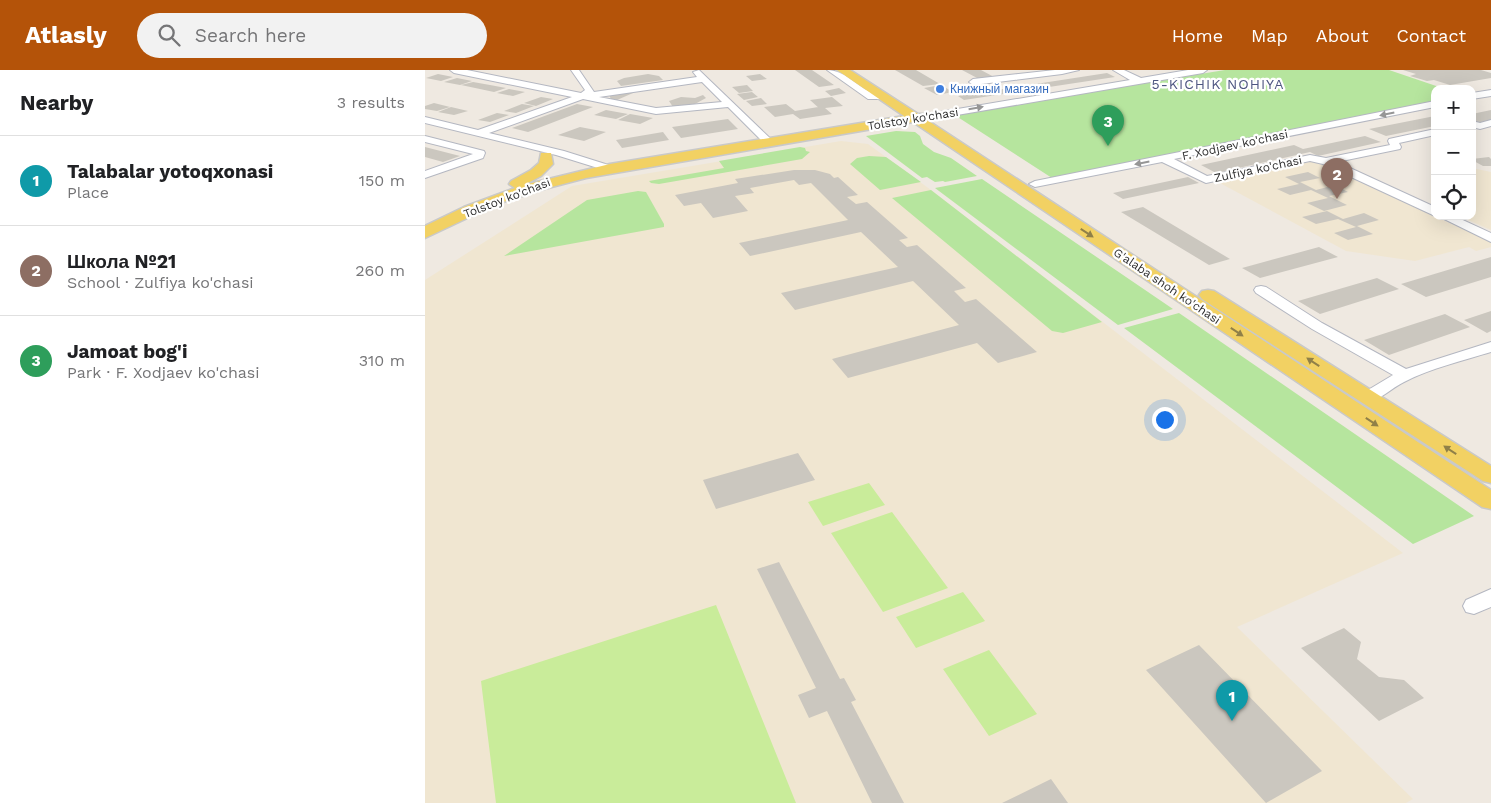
<!DOCTYPE html>
<meta charset="utf-8">
<style>
:root{--surface:#fff;--page:#f2f2f2;--text:#202124;--muted:#757577;--line:#e0e0e0;--accent:#b45309}
body{margin:0;font-family:"Work Sans",sans-serif;background:var(--page);color:var(--text)}
.controls{position:absolute;right:15px;top:15px;display:grid;overflow:hidden;border-radius:10px;box-shadow:0 5px 20px #0002}
.controls button{width:45px;height:45px;display:grid;place-items:center;padding:0;border:0;border-bottom:1px solid var(--line);background:var(--surface);color:var(--text);font:25px sans-serif}
.you{position:absolute;left:739px;top:349px;width:18px;height:18px;margin:-12px;border:4px solid #fff;border-radius:50%;background:#1a73e8;box-shadow:0 0 0 8px #1a73e833}
.badge{display:grid;place-items:center;width:32px;height:32px;border-radius:50%;background:var(--accent);color:#fff;font-size:16px;font-weight:700}
.pin{position:absolute;translate:-50% -41px;filter:drop-shadow(0 1px 2px #0008)}
.pin::after{content:'';position:absolute;top:26px;width:18px;height:15px;background:inherit;clip-path:polygon(0 0,100% 0,50% 100%)}
.list{margin:0;padding:0;list-style:none}
h2{display:flex;justify-content:space-between;align-items:center;height:65px;margin:0;padding:0 20px;font-size:21px}
h2 small{font-size:16px;font-weight:400;color:var(--muted)}
.list li{display:grid;grid-template-columns:32px 1fr auto;gap:15px;align-items:center;box-sizing:border-box;height:90px;padding:0 20px;border-top:1px solid var(--line)}
.list b{display:block;font-size:19px;white-space:nowrap}
.list p{margin:0;font-size:16px;white-space:nowrap;color:var(--muted)}
.list em{font-size:16px;font-style:normal;color:var(--muted)}
.icon{flex:none;width:28px;height:28px;fill:none;stroke:currentColor;stroke-width:2;stroke-linecap:round;stroke-linejoin:round}
.map{position:relative;flex:none;width:1066px;height:733px;overflow:hidden}
header{display:flex;align-items:center;gap:30px;box-sizing:border-box;height:70px;padding:0 25px;background:var(--accent);color:#fff}
header strong{font-size:24px}
nav{display:flex;gap:28px;margin-inline-start:auto;font-size:18px}
.search{width:350px;height:45px;background:var(--page);display:flex;align-items:center;gap:12px;box-sizing:border-box;padding:0 18px;border-radius:28px;color:var(--muted);font-size:19px}
main{display:flex}
aside{flex:1;background:var(--surface)}
.map>svg:first-child{display:block}
</style>
<header>
<strong>Atlasly</strong>
<div class="search"><svg class="icon" aria-label="search" viewBox="0 0 24 24"><circle cx="10" cy="10" r="6"/><path d="M15 15l6 6"/></svg>Search here</div>
<nav><a>Home</a><a>Map</a><a>About</a><a>Contact</a></nav>
</header>
<main>
<aside>
<h2>Nearby<small>3 results</small></h2>
<ul class="list">
<li><span class="badge" style="background:#0f9aa8">1</span><div><b>Talabalar yotoqxonasi</b><p>Place</p></div><em>150 m</em></li>
<li><span class="badge" style="background:#8d6e63">2</span><div><b>Школа №21</b><p>School · Zulfiya ko'chasi</p></div><em>260 m</em></li>
<li><span class="badge" style="background:#2e9e5b">3</span><div><b>Jamoat bog'i</b><p>Park · F. Xodjaev ko'chasi</p></div><em>310 m</em></li>
</ul>
</aside>
<div class="map">
<svg width="1066" height="733" viewBox="0 0 1066 733">
<rect width="100%" height="100%" fill="#efe9e1"/>
<path fill="#f0e6d1" d="M416,71l27,3 63,46 472,363 -166,74 176,172 -7,4h-981v-523l147,-94z
M889,91l177,81v5l-15,4 -7,-4 -54,14 -69,-10 -128,-69z
M1047,98l19,4v58l-32,-14h13z"/>
<path fill="#b6e59e" d="M800,0h164l56,19h-10v14l-383,75 -99,-64z
M471,61l19,1 5,4 3,8 11,8 17,6 26,18 -32,6 -2,-1 -8,1 -8,-5 -5,1 -56,-42z
M375,77l5,1 1,3 4,1 -8,7 -143,25 -8,-1 -2,-2 75,-13 -5,-7z
M444,86l17,1 35,25 -41,8 -30,-26 7,-6z
M557,109l191,130 -55,16 -183,-137z
M506,120l171,132 -39,11 -11,-2 -160,-133z
M213,121l8,1 18,32v3l-160,29 83,-56z
M754,243l295,203 -61,28 -289,-216z"/>
<path fill="#c9ec9a" d="M444,413l16,22 -62,21 -15,-24z
M467,442l56,76 -65,24 -52,-79z
M538,522l22,29 -69,27 -20,-31z
M291,535l80,198h-300l-15,-122z
M564,580l48,64 -48,22 -46,-67z"/>
<path fill="#cbc7bf" d="M370,0h17l22,15 -15,2z
M470,0h21l24,14 -17,2z
M537,0h19l13,7 -15,2z
M978,0h78l10,3v5l-41,7 -16,-5 -7,1 -17,-5 6,-2z
M682,3l8,4 -151,23 -6,-4z
M13,4l15,3 -12,4 -15,-3z
M223,4l11,2 4,4 -42,6 -4,-5 7,-3z
M335,4l7,5 -15,2 -6,-5z
M32,8l15,3 -12,4 -16,-3z
M48,12l17,3 16,3 -12,4 -33,-7z
M322,15l6,6 -14,2 -7,-6z
M516,15l12,7 -16,3 -13,-7z
M414,18l7,5 -15,3 -6,-5z
M84,19l16,3 -12,4 -16,-3z
M206,21l2,2 -16,7 -6,-1 -3,-6z
M327,22l6,5 -14,3 -7,-6z
M278,25l3,3 -11,6 -22,3 -4,-6 12,-4 14,1z
M116,27l12,2 -17,7 -12,-3z
M407,27l11,9 -18,2 7,6 -32,5 -7,-5 -18,3 -11,-10 22,-3 9,7 23,-4 3,3 -11,-10z
M336,28l6,6 -15,2 -6,-5z
M9,33l16,4 -13,4 -12,-2v-3z
M97,34l12,2 -18,7 -12,-2z
M152,34l16,3 -65,25 -16,-4z
M26,37l17,4 -14,4 -16,-3z
M181,40l22,4 -12,5 -22,-4z
M1066,40v10l-13,3 -6,-2v-7z
M72,43l12,2 -19,7 -12,-2z
M205,44l23,4 -13,6 -22,-4z
M1010,46v10l-49,10 -17,-7z
M303,49l10,10 -57,9 -9,-11z
M155,57l26,5 -22,9 -26,-6z
M238,62l6,8 -47,8 -6,-8z
M940,66l16,6 -63,14 -8,-4 -94,21 -15,-8 93,-20 9,4z
M0,77l35,9 -17,6 -18,-5z
M1064,87l2,2v7h-8l-11,-6v-1z
M369,100h21l15,4 4,4 4,-1 20,18 -11,2 9,7 11,-2 41,36 -9,2 8,7 10,-2 49,43 -12,3 11,11 11,-3 61,53 -39,11 -21,-20 -129,35 -16,-19 127,-34 -46,-44 -118,29 -14,-17 117,-26 -37,-35 -111,24 -11,-13 109,-23 -37,-37 -12,2 -5,-5 -44,8 4,5 -19,3 13,15 -35,7 -12,-15 -17,3 -9,-11 63,-12 -3,-4z
M883,102l12,6 -20,4 16,8 19,-5 13,7 -19,4 18,9 -23,6 -17,-8 21,-5 -17,-8 -21,5 -13,-6 22,-5 -14,-7z
M763,107l11,6 -76,16 -10,-6z
M718,137l87,52 -21,6 -88,-53z
M902,141l16,8 21,-6 15,7 -22,6 16,8 -25,6 -14,-7 22,-6 -18,-8 -22,5 -14,-7z
M894,177l19,10 -78,21 -18,-10z
M1066,187v20l-65,20 -25,-13z
M952,208l22,11 -79,25 -22,-13z
M1066,241v20l-4,2 -23,-13z
M1020,244l25,13 -81,28 -25,-15z
M373,383l17,27 -99,29 -13,-29z
M354,492l61,117 4,-1 12,22 -5,2 53,101h-32l-45,-92 -18,7 -11,-23 18,-7 -59,-119z
M919,558l17,14 -4,17 22,18 25,3 20,18 -45,23 -78,-73z
M774,575l123,126 -56,32 -120,-133z
M626,709l17,24h-66z"/>
<g fill="none" stroke-linecap="round" stroke-linejoin="round">
<defs>
<path id="minor" d="M25,0h17l114,23 4,-3 -14,-20h8l15,22 103,-15 -4,-5 6,-2 76,73 -5,3 -4,-1 -38,-38 -72,7 -73,-15 -94,34 75,18 54,17 2,2 -6,3 -58,-18 -131,-32v-6l53,13 94,-33 -118,-24zM277,12l20,20 -66,6 -57,-11z
M402,0c17,0 28,15 43,22 6,3 11,0 16,4l-5,3h-13z
M630,0h24l-17,4 -89,11 -4,-3 4,-3z
M688,0h11l17,8 47,-8h19l-4,3 -275,47 -5,-3 5,-3 202,-34z
M1066,20v6l-19,3v-6z
M1010,31v6l-261,52 33,17 103,-21 16,3 64,-13 -2,-4 1,-2 46,-10v6l-36,8 2,4 -1,2 -63,13 98,45v9l-112,-52 -13,-3 -104,22 -44,-21 -127,25 -6,-3 6,-3z
M1066,50v6l-11,3 -8,-2v-6l8,2z
M0,66l59,15 1,2 -2,5 -58,20v-7l48,-17 -48,-12z
M1013,146h16l37,17v9z
M836,216l5,1 56,36 84,46 85,-27v10c-29,9 -60,16 -87,30 -13,6 -27,22 -41,19l-2,-4 2,-4 30,-18 -81,-46 -56,-36 -2,-3 2,-3z
M1066,519v18l-17,7 -8,-2 -3,-6 3,-6z"/>
<path id="major" d="M412,0h13l68,44h9l2,3 -2,3 564,370v19l-9,-2 -569,-385 -327,56 -42,11 -47,15 -72,34v-12l39,-19 51,-19 -6,-4 2,-3 20,-11 8,-7 2,-10h10l2,11 -12,12 -17,9 86,-21 294,-48z
M783,220l6,1 277,175v17l-8,-2 -281,-182 -3,-4 3,-4z"/>
</defs>
<use href="#minor" stroke="#b4b7c1" stroke-width="2"/>
<use href="#major" stroke="#c9c9c9" stroke-width="3"/>
<use href="#minor" fill="#fff" fill-rule="evenodd"/>
<use href="#major" fill="#f2d163" fill-rule="evenodd"/>
</g>
<defs><path id="oneway-solid" d="M-6-.8H1V-3.2L6.5 0L1 3.2V.8H-6Z" transform="scale(1.25)"/></defs>
<g fill="#969696">
<use href="#oneway-solid" transform="translate(551 38) rotate(-10)"/>
<use href="#oneway-solid" transform="translate(962 44) rotate(168)"/>
<use href="#oneway-solid" transform="translate(717 93) rotate(169)"/>
</g>
<g fill="#908048">
<use href="#oneway-solid" transform="translate(662 163) rotate(33)"/>
<use href="#oneway-solid" transform="translate(812 262) rotate(34)"/>
<use href="#oneway-solid" transform="translate(888 292) rotate(-147)"/>
<use href="#oneway-solid" transform="translate(947 352) rotate(34)"/>
<use href="#oneway-solid" transform="translate(1025 380) rotate(-147)"/>
</g>
<circle fill="#3f7fe0" stroke="#fff" stroke-width="2" cx="515" cy="19" r="5"/>
<g text-anchor="middle" stroke-width="4.5" stroke-linejoin="round" paint-order="stroke">
<g font-size="12" fill="#366cbe" stroke="#fff" text-anchor="start">
<text x="525" y="23">Книжный магазин</text>
</g>
<g font-size="12" fill="#2e2e2e" stroke="#fff">
<text transform="translate(488 49) rotate(-9)" y="4">Tolstoy ko'chasi</text>
<text transform="translate(810 75) rotate(-12)" y="4">F. Xodjaev ko'chasi</text>
<text transform="translate(833 99) rotate(-12)" y="4">Zulfiya ko'chasi</text>
<text transform="translate(82 128) rotate(-21)" y="4">Tolstoy ko'chasi</text>
<text transform="translate(742 216) rotate(34)" y="4">G'alaba shoh ko'chasi</text>
</g>
<g font-size="14" letter-spacing="1" fill="#4d5680" stroke="#fff">
<text x="793" y="19">5-KICHIK NOHIYA</text>
</g>
</g>
</svg>
<div class="controls">
<button>+</button>
<button>−</button>
<button><svg class="icon" aria-label="locate" viewBox="0 0 24 24"><circle cx="12" cy="12" r="6"/><path d="M12 2v4M12 18v4M2 12h4M18 12h4"/></svg></button>
</div>
<div class="you"></div>
<div class="pin badge" style="left:807px;top:651px;background:#0f9aa8">1</div>
<div class="pin badge" style="left:912px;top:129px;background:#8d6e63">2</div>
<div class="pin badge" style="left:683px;top:76px;background:#2e9e5b">3</div>
</div>
</main>
